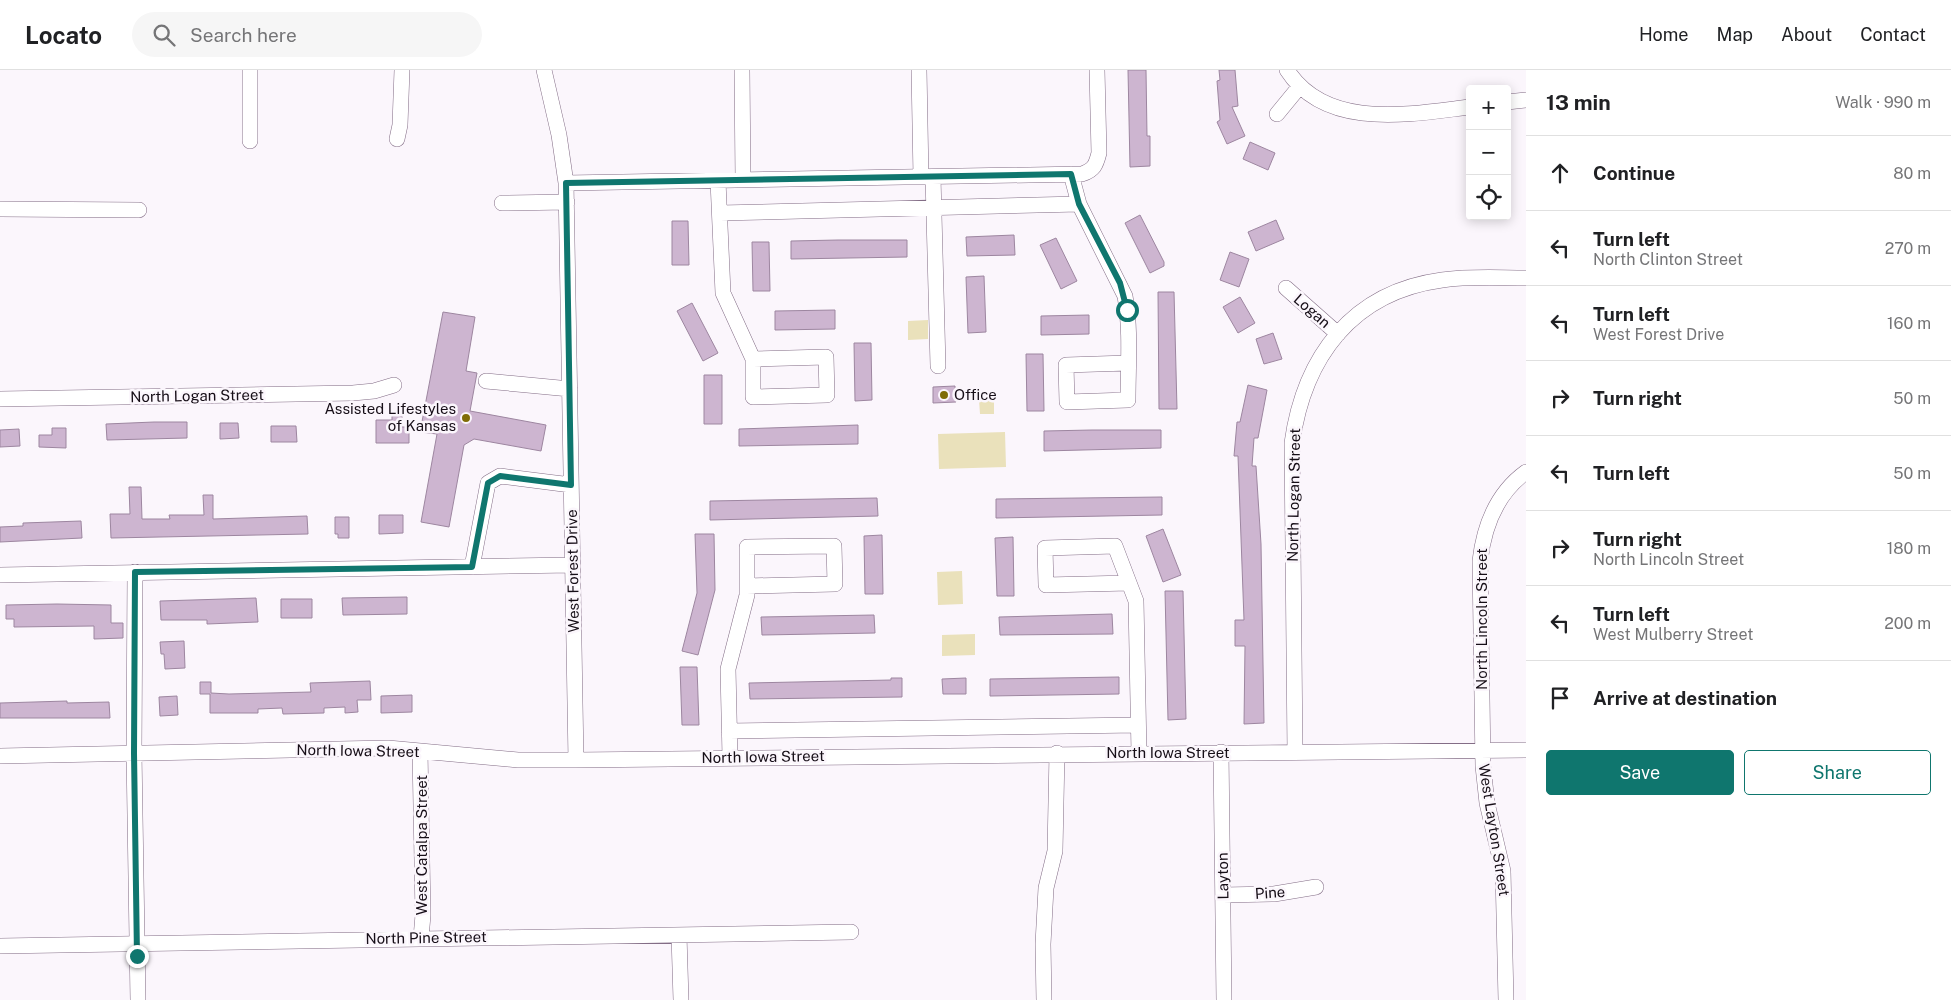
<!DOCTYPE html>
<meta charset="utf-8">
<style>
:root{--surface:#fff;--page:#f6f6f6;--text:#202124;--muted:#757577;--line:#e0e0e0;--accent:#0f766e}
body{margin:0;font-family:"Public Sans",sans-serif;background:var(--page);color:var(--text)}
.controls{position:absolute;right:15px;top:15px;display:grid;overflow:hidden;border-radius:5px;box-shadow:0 2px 12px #0003}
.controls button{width:45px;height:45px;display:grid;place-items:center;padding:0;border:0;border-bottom:1px solid var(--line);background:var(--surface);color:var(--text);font:25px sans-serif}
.stop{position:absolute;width:15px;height:15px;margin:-11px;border:4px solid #0f766e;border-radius:50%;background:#fff}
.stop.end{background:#0f766e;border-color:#fff;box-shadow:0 1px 5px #0008}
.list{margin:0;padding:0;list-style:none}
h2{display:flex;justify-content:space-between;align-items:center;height:65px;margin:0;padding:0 20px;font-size:21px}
h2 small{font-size:16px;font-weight:400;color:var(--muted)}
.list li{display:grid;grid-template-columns:32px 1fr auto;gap:15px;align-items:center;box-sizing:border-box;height:75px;padding:0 20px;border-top:1px solid var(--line)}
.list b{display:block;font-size:19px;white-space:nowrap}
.list p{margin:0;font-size:16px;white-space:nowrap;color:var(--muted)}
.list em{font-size:16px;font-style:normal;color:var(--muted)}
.actions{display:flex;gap:10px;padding:15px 20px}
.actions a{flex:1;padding:11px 0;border:1px solid var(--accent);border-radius:5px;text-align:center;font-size:18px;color:var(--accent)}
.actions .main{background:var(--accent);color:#fff}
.icon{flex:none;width:28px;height:28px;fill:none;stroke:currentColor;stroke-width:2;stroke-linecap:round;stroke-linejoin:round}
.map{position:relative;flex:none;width:1526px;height:930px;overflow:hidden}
header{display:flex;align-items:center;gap:30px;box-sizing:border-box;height:70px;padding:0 25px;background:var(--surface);border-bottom:1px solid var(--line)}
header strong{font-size:24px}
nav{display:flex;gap:28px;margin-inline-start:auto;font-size:18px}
.search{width:350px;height:45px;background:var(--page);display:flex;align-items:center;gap:12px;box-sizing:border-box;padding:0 18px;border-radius:28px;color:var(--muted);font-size:19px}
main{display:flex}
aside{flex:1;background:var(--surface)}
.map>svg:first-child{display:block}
</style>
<header>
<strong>Locato</strong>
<div class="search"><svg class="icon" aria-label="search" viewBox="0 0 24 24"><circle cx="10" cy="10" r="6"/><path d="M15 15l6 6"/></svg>Search here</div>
<nav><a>Home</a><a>Map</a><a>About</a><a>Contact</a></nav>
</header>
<main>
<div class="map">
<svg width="1526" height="930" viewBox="0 0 1526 930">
<rect width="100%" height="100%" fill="#fbf6fc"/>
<path fill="#eae1bb" d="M928,250v19l-20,1v-19z
M979,330h15v14h-14z
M1005,362l1,35 -67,2 -1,-35z
M962,501l1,33 -25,1 -1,-33z
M975,564v21l-33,1v-21z"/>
<path fill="#cdb5d0" stroke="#9d86a0" d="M1128,0h18l1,66h3v30l-20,1z
M1219,0h16l3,36 -6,1 13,29 -18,8 -10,-22 3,-2 -3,-39 3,-1z
M1250,72l25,11 -7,17 -25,-11z
M1140,145l24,47v4l-14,7 -25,-50z
M1276,150l8,19 -28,12 -8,-19z
M672,151h16l1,44h-17z
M1014,165l1,20 -48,1 -1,-19z
M1056,168l21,43 -16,8 -21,-44z
M838,170h69v17l-116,2v-18z
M752,172h17l1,49h-17z
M1230,182l19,7 -10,28 -19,-7z
M984,206l2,56 -18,1 -2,-56z
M1158,222h16l3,117h-18z
M1240,227l15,26 -17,10 -15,-26z
M692,233l26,50 -15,8 -26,-50z
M835,240v19l-60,1v-19z
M443,242l32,5 -9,54 11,2 -7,38 76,14 -5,26 -67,-12 -10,6 -15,82 -28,-5 16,-88 -17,-2z
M1089,245v19l-48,1v-19z
M1273,263l9,26 -18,5 -8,-25z
M854,273h17l1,57 -17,1z
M1026,284h17l1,57h-17z
M704,305h18v49h-18z
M1248,315l19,5 -9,48h-4l-2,28h4l5,78 3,179 -20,1 1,-78h-10v-26h9l-6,-164h-4l3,-34h3z
M955,316l1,16 -23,1v-16z
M402,345v12h7v16h-33v-23h16v-4z
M154,352h33v16l-80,2 -1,-16z
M220,353h18l1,15 -19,1z
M858,355v19l-119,2v-17z
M271,356h25l1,16h-26z
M52,358h14v20l-27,-1v-12h13z
M19,359l1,17 -20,1v-17z
M1092,360h69v18l-117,3v-20z
M129,417h12l1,32h28l-1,-4h35l-1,-20h10v24l94,-3 1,18 -197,4 -1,-24h20z
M1162,427v18l-166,3v-19z
M877,428l1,18 -168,4v-19z
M379,445h24v18l-24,1z
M335,447h14v21h-11v-4h-3z
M81,451l1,17 -82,4v-15l23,-1v-3z
M1163,459l18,46 -18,7 -17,-46z
M695,464h19l1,56 -17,65 -16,-4 15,-58z
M882,465l1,59h-18l-1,-58z
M1013,467l1,59h-17l-2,-58z
M1165,521h18l3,128 -18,1z
M407,527v17l-64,1 -1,-17z
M256,528l2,24 -51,2v-4h-46l-1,-19z
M281,529h31v19h-31z
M57,534l54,1v18h12v15l-29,1v-13l-80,1v-8h-8v-14z
M1112,544l1,20 -113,1 -1,-18z
M874,545l1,18 -113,2 -1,-18z
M184,571l1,27 -20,1 -1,-15h-3l-1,-12z
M680,597h17l2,58h-17z
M1119,607v17l-129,2v-17z
M891,608h11v19l-152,2 -1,-16 142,-3z
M966,608v16h-23l-1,-15z
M370,611l1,19h-14l1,12 -13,1v-6l-21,1v5l-41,1 -1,-6 -24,1v4h-48v-19h-10v-12h11v11l18,1 82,-2 -1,-9z
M412,625v17l-31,1v-17z
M177,626l1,19 -18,1 -1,-19z
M67,631v2l42,-1 1,16h-110v-15z"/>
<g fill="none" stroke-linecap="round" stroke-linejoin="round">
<defs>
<path id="minor" d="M250,0v71
M544,0l15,65 7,48 10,577
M742,0l1,110
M919,0l2,107
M1287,0c39,61 124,44 183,37
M1507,32l19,-2
M1277,44l23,-28
M397,69l3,-14 2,-55
M1071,104l8,30 46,92c6,34 3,70 3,104l-61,2 -1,-37 62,-2
M933,107l5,189
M718,111l5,112 30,66v38l74,-2 -1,-38 -73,2
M566,113l516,-9c12,-4 14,-9 17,-21l-2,-83
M502,133l65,-1
M0,139l139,1
M720,143l359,-9
M1286,218l52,46
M486,311l84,8
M0,329l353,-6 21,-2 20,-6
M472,497l16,-84 12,-7 71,9
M135,502l-1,181 4,247
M0,505l572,-10
M1129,513l-83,2 -1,-37 70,-2 21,55 3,152
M729,661l409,-6
M420,681l3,164 -2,23
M1221,682l3,248
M1295,682l-3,-309c12,-86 60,-151 150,-163 28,-4 56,-2 84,-2
M0,686l388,-8 130,12h58l950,-10
M730,687l-2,-88 19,-74v-48l87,-1 1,38 -88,2
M1223,825l51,-1 42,-7
M679,865l2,65
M0,876l851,-14
M1044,930l-1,-56 3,-56 9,-37 2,-98
M1506,930l-3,-129 -16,-68 -4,-37 -3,-205c4,-35 17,-68 46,-89"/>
</defs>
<use href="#minor" stroke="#836d86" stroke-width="16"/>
<use href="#minor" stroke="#fff" stroke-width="15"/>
</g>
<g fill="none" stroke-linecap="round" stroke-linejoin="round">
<path stroke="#0f766e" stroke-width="6" d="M137,886l-3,-203 1,-181 337,-5 16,-84 12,-7 71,9 -5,-302 505,-9 8,30 41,79 7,27"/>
</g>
<g fill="#7f6c06" stroke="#fbf6fc" stroke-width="2">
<circle cx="944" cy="325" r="5"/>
<circle cx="466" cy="348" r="5"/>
</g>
<g text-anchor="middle" stroke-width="5" stroke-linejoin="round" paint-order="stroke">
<g font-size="15" fill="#160e17" stroke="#fbf6fc">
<text transform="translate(1312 241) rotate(41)" y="5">Logan</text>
<text transform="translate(197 326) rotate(-1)" y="5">North Logan Street</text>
<text transform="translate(1294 425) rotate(-89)" y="5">North Logan Street</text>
<text transform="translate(573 501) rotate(-91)" y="5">West Forest Drive</text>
<text transform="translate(1482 549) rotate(-90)" y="5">North Lincoln Street</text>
<text transform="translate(358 681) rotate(1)" y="5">North Iowa Street</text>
<text x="1168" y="688">North Iowa Street</text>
<text transform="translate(763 687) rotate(-1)" y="5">North Iowa Street</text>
<text transform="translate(1494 760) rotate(81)" y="5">West Layton Street</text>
<text transform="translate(422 775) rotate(-90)" y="5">West Catalpa Street</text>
<text transform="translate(1223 806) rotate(-91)" y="5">Layton</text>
<text transform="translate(1270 823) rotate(-4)" y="5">Pine</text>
<text transform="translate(426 868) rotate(-1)" y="5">North Pine Street</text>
</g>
<g font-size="15" fill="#160e17" stroke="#fbf6fc" text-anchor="start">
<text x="954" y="330">Office</text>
<text x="456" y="344" text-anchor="end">Assisted Lifestyles<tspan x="456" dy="17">of Kansas</tspan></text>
</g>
</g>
</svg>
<div class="controls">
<button>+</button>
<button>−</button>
<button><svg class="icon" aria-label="locate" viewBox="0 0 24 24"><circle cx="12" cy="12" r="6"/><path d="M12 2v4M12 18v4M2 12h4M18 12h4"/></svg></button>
</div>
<div class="stop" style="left:1127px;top:240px"></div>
<div class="stop end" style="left:137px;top:886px"></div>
</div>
<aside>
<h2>13 min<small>Walk · 990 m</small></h2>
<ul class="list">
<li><svg class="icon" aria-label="ahead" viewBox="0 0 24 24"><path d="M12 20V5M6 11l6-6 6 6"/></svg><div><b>Continue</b></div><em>80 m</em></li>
<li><svg class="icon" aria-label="left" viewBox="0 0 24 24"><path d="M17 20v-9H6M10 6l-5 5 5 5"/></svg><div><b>Turn left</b><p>North Clinton Street</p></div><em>270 m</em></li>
<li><svg class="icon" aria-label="left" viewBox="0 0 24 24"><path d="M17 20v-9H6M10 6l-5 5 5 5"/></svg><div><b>Turn left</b><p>West Forest Drive</p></div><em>160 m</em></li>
<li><svg class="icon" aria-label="right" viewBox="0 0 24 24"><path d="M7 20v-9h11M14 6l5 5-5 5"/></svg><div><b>Turn right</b></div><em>50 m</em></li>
<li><svg class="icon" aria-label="left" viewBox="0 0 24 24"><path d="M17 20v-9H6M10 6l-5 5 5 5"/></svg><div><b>Turn left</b></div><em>50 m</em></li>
<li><svg class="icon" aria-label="right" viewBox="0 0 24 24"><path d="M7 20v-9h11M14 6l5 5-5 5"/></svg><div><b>Turn right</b><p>North Lincoln Street</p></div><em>180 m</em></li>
<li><svg class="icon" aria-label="left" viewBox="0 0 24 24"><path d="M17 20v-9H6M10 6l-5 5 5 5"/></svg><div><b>Turn left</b><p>West Mulberry Street</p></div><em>200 m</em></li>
<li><svg class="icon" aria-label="arrive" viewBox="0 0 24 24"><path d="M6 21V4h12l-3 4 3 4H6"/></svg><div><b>Arrive at destination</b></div></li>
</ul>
<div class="actions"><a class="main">Save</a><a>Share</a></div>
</aside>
</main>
